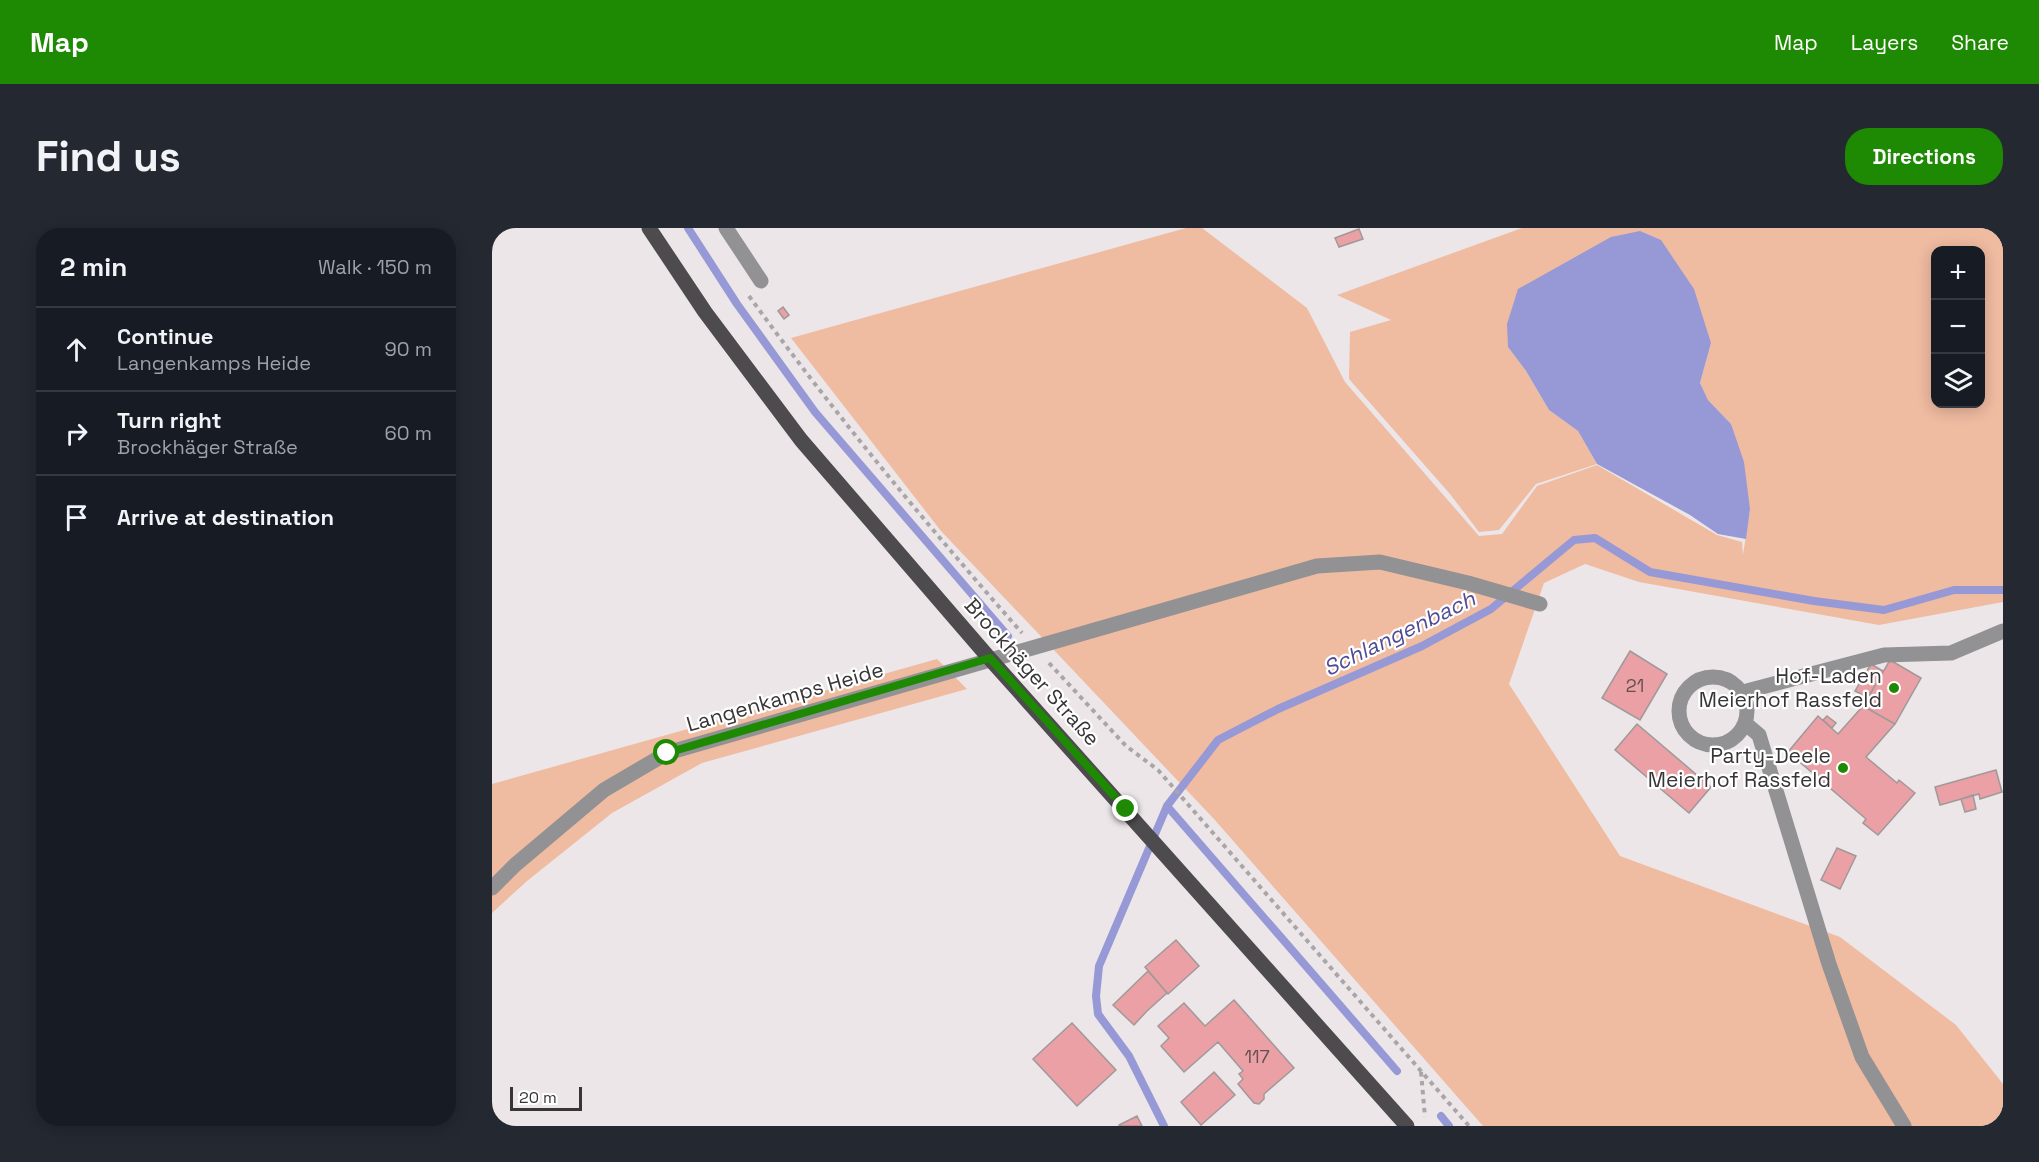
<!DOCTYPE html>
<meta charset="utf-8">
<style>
:root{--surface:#171b24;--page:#242831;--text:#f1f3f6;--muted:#9ea1a6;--line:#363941;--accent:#1e8903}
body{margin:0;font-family:"Space Grotesk",sans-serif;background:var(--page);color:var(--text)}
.controls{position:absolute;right:18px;top:18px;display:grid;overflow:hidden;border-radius:12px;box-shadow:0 3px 15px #0003}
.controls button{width:54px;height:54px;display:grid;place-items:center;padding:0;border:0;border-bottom:2px solid var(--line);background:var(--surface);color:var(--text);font:30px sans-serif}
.scale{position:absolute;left:18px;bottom:15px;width:72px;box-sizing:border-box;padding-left:6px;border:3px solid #373536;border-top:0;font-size:16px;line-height:21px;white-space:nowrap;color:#373536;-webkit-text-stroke:4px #fff;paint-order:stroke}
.stop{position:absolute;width:18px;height:18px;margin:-14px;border:4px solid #1e8903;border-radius:50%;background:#fff}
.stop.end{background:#1e8903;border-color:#fff;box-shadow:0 2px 6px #0008}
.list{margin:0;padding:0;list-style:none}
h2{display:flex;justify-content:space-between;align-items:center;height:78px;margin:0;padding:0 24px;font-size:26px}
h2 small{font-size:20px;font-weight:400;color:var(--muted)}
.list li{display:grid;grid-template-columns:39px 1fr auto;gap:18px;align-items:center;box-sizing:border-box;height:84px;padding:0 24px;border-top:2px solid var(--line)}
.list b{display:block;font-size:22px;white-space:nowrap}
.list p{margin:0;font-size:20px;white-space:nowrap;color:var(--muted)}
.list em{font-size:20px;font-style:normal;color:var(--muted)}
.icon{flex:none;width:33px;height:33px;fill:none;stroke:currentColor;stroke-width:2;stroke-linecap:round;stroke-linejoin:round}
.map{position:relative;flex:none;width:1511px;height:898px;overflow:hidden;border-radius:24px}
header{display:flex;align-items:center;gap:36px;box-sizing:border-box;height:84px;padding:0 30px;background:var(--accent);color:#fff}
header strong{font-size:28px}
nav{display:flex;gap:33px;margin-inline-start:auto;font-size:21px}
.intro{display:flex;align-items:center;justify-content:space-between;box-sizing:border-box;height:144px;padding:0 36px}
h1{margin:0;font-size:42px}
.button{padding:15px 27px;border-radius:24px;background:var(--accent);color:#fff;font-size:21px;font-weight:700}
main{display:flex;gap:36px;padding:0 36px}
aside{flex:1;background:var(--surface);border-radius:24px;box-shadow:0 3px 15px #0003}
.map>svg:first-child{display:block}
</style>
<header>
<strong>Map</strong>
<nav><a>Map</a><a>Layers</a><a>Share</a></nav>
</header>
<div class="intro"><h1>Find us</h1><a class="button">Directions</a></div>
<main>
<aside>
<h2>2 min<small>Walk · 150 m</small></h2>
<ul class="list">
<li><svg class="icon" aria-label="ahead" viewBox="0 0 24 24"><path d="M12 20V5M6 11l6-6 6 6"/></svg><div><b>Continue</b><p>Langenkamps Heide</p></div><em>90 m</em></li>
<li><svg class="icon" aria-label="right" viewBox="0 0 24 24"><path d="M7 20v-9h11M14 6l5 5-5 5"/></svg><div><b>Turn right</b><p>Brockhäger Straße</p></div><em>60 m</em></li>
<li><svg class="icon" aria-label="arrive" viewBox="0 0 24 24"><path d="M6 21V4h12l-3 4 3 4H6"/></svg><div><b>Arrive at destination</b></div></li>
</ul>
</aside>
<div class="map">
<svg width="1511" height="898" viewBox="0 0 1511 898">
<rect width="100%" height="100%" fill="#ece6e9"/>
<path fill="#efbba1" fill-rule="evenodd" d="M694,0h16l105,80 38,74 134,154 23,-2 35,-48 60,-21 120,70 25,7 1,13 7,-46 -19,-85 -23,-24 -8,-17 11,-40 -203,4 18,24 23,39 29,21 19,33 -61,20 -37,46 -20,2 -29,-38 -101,-115 1,-47 41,-12 -54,-25 185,-67h481v374l-124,23 -240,-43 -54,-18 -41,19 -35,101 111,172 220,81 116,88 47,59v42h-520l-269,-307 -273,-288 -150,-193zM1444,22h44v154h-44z
M445,431l30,30 -265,74 -90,50 -85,68 -35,32v-129z"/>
<path fill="#9699d5" d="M1148,3l21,9 33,49 17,54 -11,40 8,17 23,24 13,38 6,47 -4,30 -28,-5 -28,-19 -93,-51 -19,-33 -29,-21 -23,-39 -18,-24 -1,-23 11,-35 93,-52z"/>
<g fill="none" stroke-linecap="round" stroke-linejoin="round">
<path stroke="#9699d5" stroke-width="8" d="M196,0l49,76 78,108 193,224
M675,578l230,265
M949,888l8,10
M672,898l-35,-70 -31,-42 -2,-18 3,-30 68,-160 51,-66 60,-31 144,-63 69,-37 83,-69 21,-2 55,34 164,29 70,9 70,-20h49"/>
</g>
<path fill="#eaa0a4" stroke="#9f9999" stroke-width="1.5" d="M867,1l4,10 -24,8 -4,-9z
M291,79l6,8 -5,4 -6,-8z
M1138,423l37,23 -27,46 -38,-22z
M1398,432l31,18 -26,46 -32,-18z
M1379,436l12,7 -15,27 -13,-7z
M1371,478l32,18 -29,33 31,26 2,-3 16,13 -37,42 -15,-12 3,-4 -78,-67 30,-36 20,18z
M1335,488l9,7 -4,5 -9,-8z
M1145,496l74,63 -22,26 -74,-63z
M1504,542l6,22 -22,7 -1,-5 -39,11 -5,-18z
M1481,567l3,14 -11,3 -4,-13z
M1345,620l19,8 -16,33 -19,-9z
M684,712l23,26 -31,28 -23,-27z
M656,743l19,22 -20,18 -13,14 -21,-20z
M742,772l60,68 -30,26v5l-5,5 -5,-1 -16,-19 5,-5 -4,-5 4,-3 -25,-29 -34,30 -23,-26 8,-8 -11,-12 26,-23 21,23z
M580,795l44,47 -39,36 -44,-47z
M722,844l21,23 -34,30 -20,-23z
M645,888l5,10h-23v-1z"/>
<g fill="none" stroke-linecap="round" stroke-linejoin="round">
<path stroke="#aaa5a7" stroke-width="4" stroke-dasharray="4.5 4.5" stroke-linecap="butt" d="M257,68c85,117 177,228 273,337
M557,435l77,83 32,24 311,356
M929,844l4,45"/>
<path stroke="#929193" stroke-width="15" d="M234,0l35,53
M1187 483a34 34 0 1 1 68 0a34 34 0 1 1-68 0Z
M1251,464l141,-37 67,-2 52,-22
M1254,496l13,11 70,229 33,93 42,69
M0,660l23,-23 89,-75 63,-37 650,-187 63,-4 88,21 72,21"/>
<path stroke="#4d4b4e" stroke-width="15" d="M157,0l56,84 96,128 189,219 417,467"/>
</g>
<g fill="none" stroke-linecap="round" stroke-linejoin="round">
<path stroke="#1e8903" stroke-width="8" d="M175,525l323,-95 136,151"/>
</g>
<g fill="#1e8903" stroke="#fff" stroke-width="2">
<circle cx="1402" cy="460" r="6"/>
<circle cx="1351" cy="540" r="6"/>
</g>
<g text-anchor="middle" stroke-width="4.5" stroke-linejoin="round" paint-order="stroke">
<g font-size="18" fill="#645052">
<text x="1143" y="464">21</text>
<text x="765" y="835">117</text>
</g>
<g font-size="21" fill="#373536" stroke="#fff">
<text transform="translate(540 444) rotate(48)" y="7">Brockhäger Straße</text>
<text transform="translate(293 469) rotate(-16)" y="7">Langenkamps Heide</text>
</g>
<g font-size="21" fill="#373536" stroke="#fff" text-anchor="end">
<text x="1390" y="455">Hof-Laden<tspan x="1390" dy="24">Meierhof Rassfeld</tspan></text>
<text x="1339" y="535">Party-Deele<tspan x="1339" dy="24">Meierhof Rassfeld</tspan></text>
</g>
<g font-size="22" font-style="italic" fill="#4e4c96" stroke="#fff">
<text transform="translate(907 405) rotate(-26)" y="8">Schlangenbach</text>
</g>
</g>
</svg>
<div class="controls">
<button>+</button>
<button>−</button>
<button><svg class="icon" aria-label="layers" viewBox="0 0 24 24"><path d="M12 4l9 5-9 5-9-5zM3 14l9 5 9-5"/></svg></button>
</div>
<div class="scale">20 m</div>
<div class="stop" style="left:175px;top:525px"></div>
<div class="stop end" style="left:634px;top:581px"></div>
</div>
</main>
